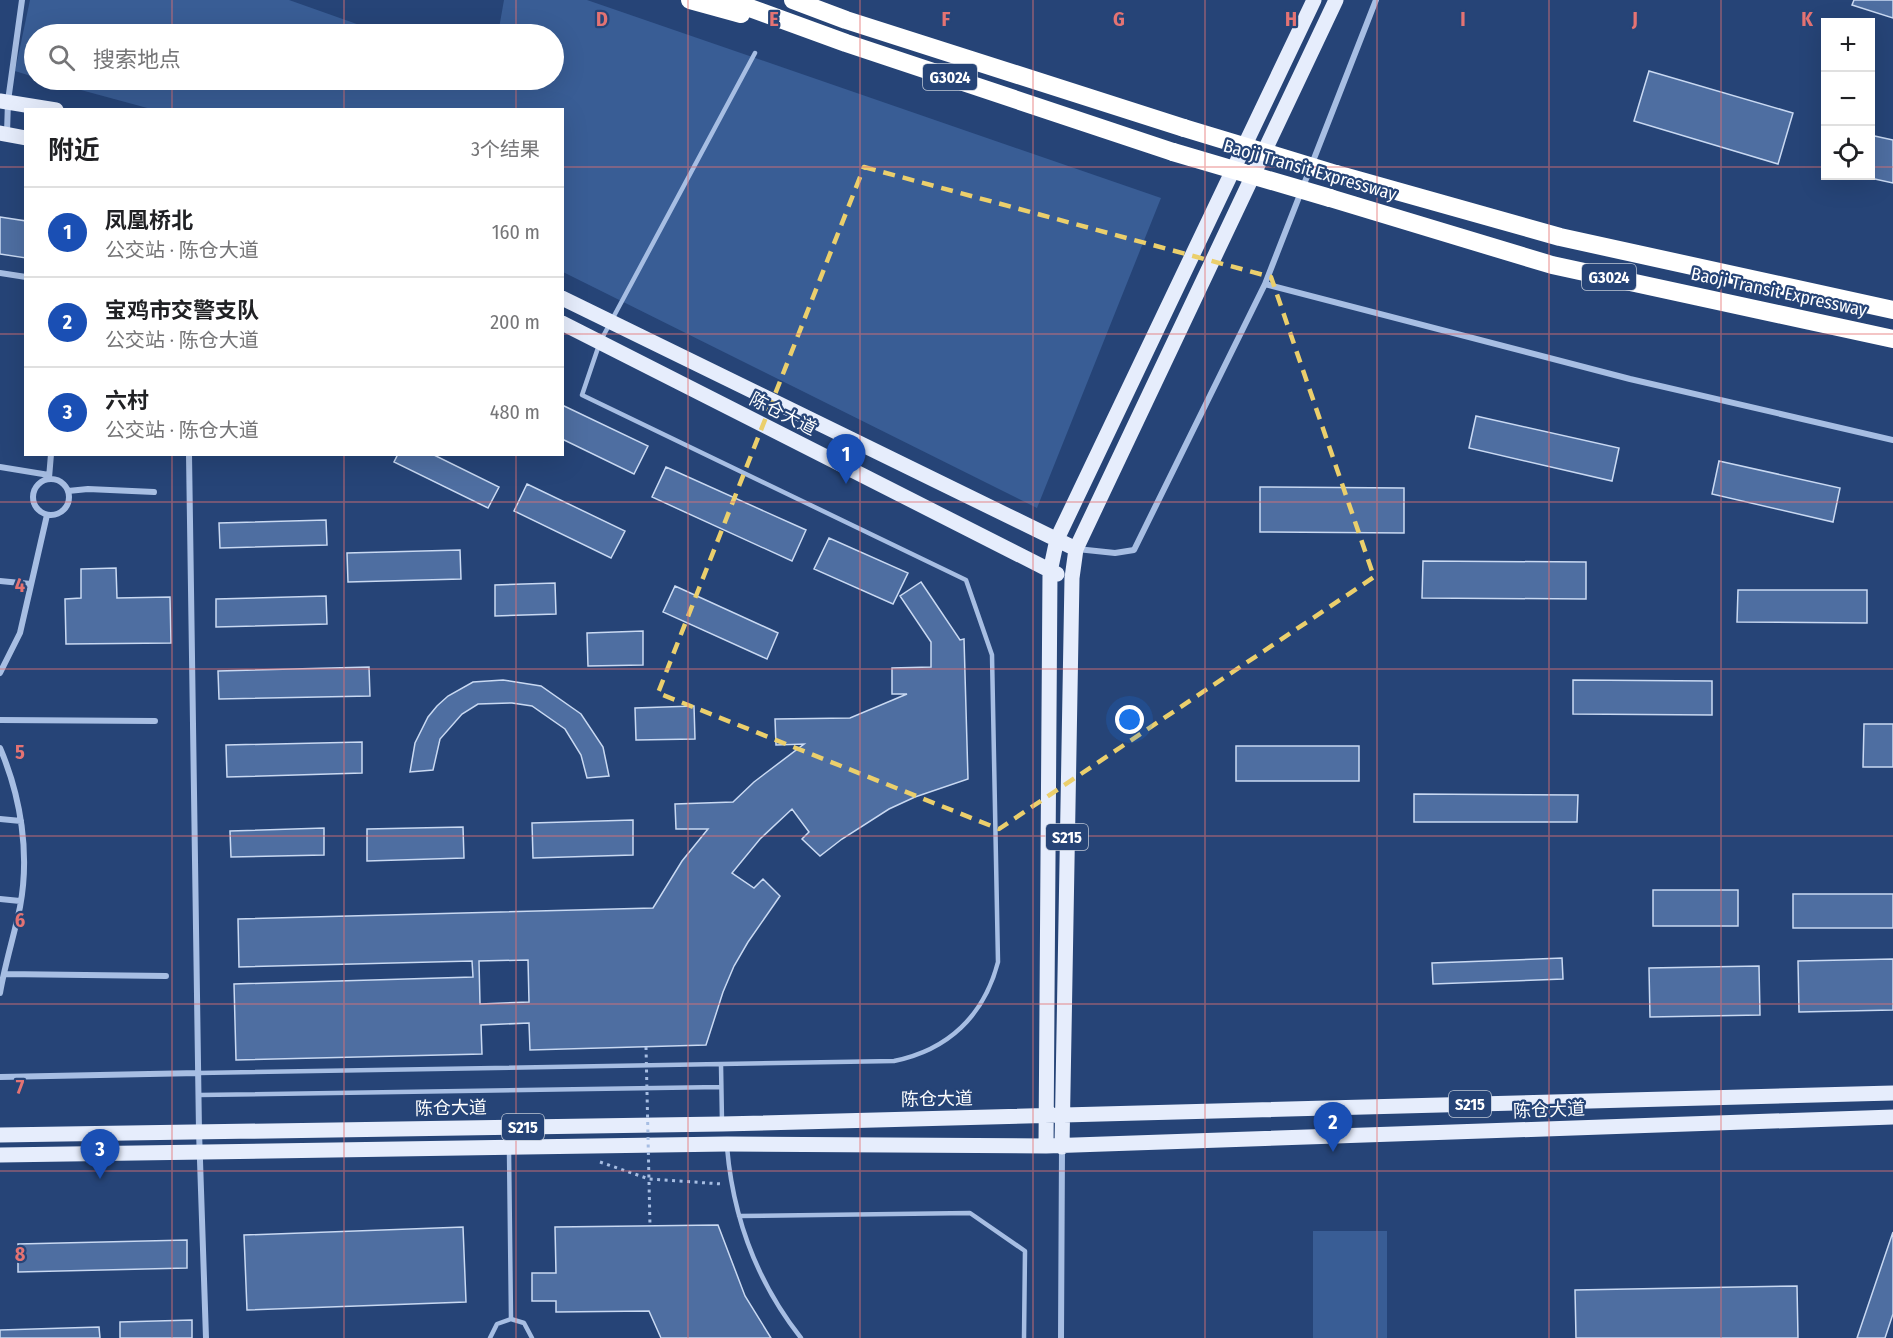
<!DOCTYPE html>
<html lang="zh">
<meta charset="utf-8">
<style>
:root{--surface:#fff;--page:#f2f2f2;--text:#202124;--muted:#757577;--line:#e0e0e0;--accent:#ea580c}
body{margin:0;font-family:"Fira Sans Condensed","Noto Sans SC",sans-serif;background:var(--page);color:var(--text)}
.controls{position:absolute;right:18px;top:18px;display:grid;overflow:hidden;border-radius:0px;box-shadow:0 6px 24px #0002}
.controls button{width:54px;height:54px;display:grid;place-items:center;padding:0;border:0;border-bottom:2px solid var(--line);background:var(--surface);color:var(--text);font:30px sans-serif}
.you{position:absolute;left:1130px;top:720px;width:21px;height:21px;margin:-15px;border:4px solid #fff;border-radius:50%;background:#1a73e8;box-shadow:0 0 0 9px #1a73e833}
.badge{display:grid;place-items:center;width:39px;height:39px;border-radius:50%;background:var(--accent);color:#fff;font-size:20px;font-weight:700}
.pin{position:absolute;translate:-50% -50px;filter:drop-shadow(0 2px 3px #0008)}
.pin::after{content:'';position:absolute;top:32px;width:21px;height:18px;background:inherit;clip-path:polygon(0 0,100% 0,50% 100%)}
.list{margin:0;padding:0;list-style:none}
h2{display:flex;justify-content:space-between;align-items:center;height:78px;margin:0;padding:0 24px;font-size:26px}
h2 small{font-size:20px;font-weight:400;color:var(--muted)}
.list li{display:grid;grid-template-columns:39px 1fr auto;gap:18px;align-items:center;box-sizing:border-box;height:90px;padding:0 24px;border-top:2px solid var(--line)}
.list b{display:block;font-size:22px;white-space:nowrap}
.list p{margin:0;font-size:20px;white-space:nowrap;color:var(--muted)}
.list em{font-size:20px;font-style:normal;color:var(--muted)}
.icon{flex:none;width:33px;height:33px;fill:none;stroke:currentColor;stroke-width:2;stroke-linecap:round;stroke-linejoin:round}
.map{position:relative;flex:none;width:1893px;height:1338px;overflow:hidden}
.search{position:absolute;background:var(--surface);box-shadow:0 6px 24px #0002;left:24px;top:24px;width:540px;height:66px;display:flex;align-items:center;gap:15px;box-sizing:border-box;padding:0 21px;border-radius:33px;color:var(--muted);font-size:22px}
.panel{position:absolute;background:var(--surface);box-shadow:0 6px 24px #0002;left:24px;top:108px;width:540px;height:348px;border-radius:0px}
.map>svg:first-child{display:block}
</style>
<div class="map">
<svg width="1893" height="1338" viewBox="0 0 1893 1338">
<rect width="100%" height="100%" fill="#264477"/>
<path fill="#395d95" d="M30,0h259l96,34h-351v43l-19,-6z
M504,0h83l574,198 -124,310 -474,-236 -1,-162 -411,-1 -107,-29h510v-46h-56z
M1313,1231h74v107h-74z"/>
<path fill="#4e6ea1" stroke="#c9d9f2" stroke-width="1.5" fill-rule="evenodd" d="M1854,0h39v18l-41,-13z
M1649,71l144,42 -15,51 -144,-43z
M1870,135l23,5v43l-32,-7h9z
M0,217l26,4v37l-26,-4z
M562,405l86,41 -14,28 -72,-35z
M1476,416l143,32 -7,33 -143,-33z
M398,454h34l67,33 -11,21 -94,-46z
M1719,461l121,27 -7,34 -121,-28z
M666,467l140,63 -14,31 -140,-64z
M527,484l98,47 -14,27 -97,-47z
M1260,487l144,1v45l-144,-1z
M326,520l1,25 -107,3 -1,-25z
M829,538l79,35 -15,31 -79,-35z
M460,550l1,29 -113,3 -1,-29z
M1423,561l163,1v37l-164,-1z
M116,568l1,30 53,-1 1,46 -105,1 -1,-45 16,-1v-29z
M921,582l39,58 4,-1 4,140 -53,18 -26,12 -47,30 -22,17 -18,-17 7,-7 -17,-23 -32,30 -28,34 22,15 9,-9 17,17 -32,46 -14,24 -11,26 -17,53 -176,5 -1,-27 -48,2 1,29 -246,6 -2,-76 239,-7 -1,-16 -233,6 -1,-48 415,-11 29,-47 26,-32h-32l-1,-25 58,-2 21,-20 50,-38 -28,1 -1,-26 75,-1 57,-24h-15v-26l39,-1v-25l-31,-46zM528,960l1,42 -49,2 -1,-43z
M555,583l1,31 -61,2v-31z
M675,586l103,47 -11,26 -104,-47z
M1738,590h129v33l-130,-1z
M326,596l1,28 -111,3v-28z
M643,631v34l-55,1 -1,-33z
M369,667l1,29 -151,3 -1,-28z
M503,680l38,6 40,28 22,33 6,29 -22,2 -6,-23 -16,-26 -33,-23 -20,-3 -34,1 -16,10 -22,25 -7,31 -23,2 5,-29 13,-26 9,-11 11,-10 25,-14z
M1573,680l139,1v34l-139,-1z
M694,706l1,33 -59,1 -1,-32z
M1864,724h29v43h-30z
M362,742v31l-135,4 -1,-32z
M1236,746h123v35h-123z
M1414,794l164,1 -1,27h-163z
M633,820v35l-100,3 -1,-35z
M463,827l1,31 -97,3v-32z
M324,828v27l-93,2 -1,-26z
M1653,890h85v36h-85z
M1793,894h100v34h-100z
M1562,958l1,21 -130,5 -1,-21z
M1893,959v51l-94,2 -1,-51z
M1759,966l1,49 -110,2 -1,-49z
M718,1225l27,71 26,42h-110l-12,-27 -93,1v-11h-24v-28h24l-1,-46z
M463,1227l3,75 -219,8 -3,-75z
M1893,1232v82l-8,24h-28z
M187,1240v28l-169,4v-28z
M1797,1286l1,52h-222l-1,-48z
M192,1320v18h-72v-16z
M99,1327l1,11h-100v-8z"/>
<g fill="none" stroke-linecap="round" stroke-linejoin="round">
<path stroke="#a7bee3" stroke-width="3" stroke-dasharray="3 4.5" stroke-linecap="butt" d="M600,1162l49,17 73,5"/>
<path stroke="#a7bee3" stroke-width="4.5" d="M721,1065l1,57
M199,1073l695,-12c54,-11 90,-45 104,-99l-6,-307 -26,-75 -384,-185 18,-53 155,-289
M199,1095l522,-8
M727,1147c6,71 30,135 74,191
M509,1150l2,169
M739,1216l231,-3 55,38 -1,87
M490,1338l7,-14 14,-5 13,4 8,15"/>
<path stroke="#a7bee3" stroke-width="6" d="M7,133l1,-32 14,-101
M0,273l26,4
M1265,284l365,95 263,61
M189,454l10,677 7,207
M0,467l49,8
M49,478l2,-24
M33 497a18 18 0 1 1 36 0a18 18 0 1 1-36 0Z
M68,491l20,-2 66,3
M1077,549l38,4 19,-3 131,-266 111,-284
M0,581l31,3
M0,673l20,-40 27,-118
M0,720l155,1
M0,748c21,49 30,106 20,159 -6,29 -15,57 -20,86
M0,819l21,2
M0,899l20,2
M4,974l162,2
M0,1077l199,-4
M1061,1338l1,-191"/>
<path stroke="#e6edfc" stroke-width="15" d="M1314,0l-257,539 -7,33 -4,574 847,-29
M0,101l56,9
M0,133l26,5
M562,298l514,251 -4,29 -10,569
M562,323l495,251
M1076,549l260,-549
M0,1135l722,-11 1171,-31
M0,1155l727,-11 319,2"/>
<path stroke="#fff" stroke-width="18" d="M690,0l51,14
M728,0l118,43 327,109
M793,0l53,20 338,108
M1336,174l224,63 333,73
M1330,198l222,67 341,74"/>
<path stroke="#a7bee3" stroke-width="3" stroke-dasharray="3 4.5" stroke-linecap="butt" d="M646,1047l4,179"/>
<path stroke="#fff" stroke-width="18" d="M1184,128l152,46
M1173,152l157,46"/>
</g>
<path fill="none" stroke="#ebcf6c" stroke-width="4.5" stroke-dasharray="12 8" stroke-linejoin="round" d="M864,167l407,110 103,300 -375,252 -341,-136z"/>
<path fill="none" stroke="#e47373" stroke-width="1.5" stroke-opacity="0.55" d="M172,0v34M344,0v34M516,0v34M688,0v1338M860,0v1338M1033,0v1338M1205,0v1338M1377,0v1338M1549,0v1338M1721,0v1338M172,80v30M344,80v30M516,80v30M0,167h26M562,167h1264M1870,167h23M0,334h26M562,334h1331M172,454v884M344,454v884M516,454v884M0,502h1893M0,669h1893M0,836h1893M0,1004h1893M0,1171h1893"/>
<g text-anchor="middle" stroke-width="4.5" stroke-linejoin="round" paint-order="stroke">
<g fill="#264477" stroke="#bec7d6" stroke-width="1.5">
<rect x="923" y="64" width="54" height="26" rx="4.5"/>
<rect x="1582" y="264" width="54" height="26" rx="4.5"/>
<rect x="1046" y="824" width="42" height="26" rx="4.5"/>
<rect x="1449" y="1091" width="42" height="26" rx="4.5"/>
<rect x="502" y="1114" width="42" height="26" rx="4.5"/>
</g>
<g font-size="16" font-weight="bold" fill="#fff">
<text x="950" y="83">G3024</text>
<text x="1609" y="283">G3024</text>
<text x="1067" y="843">S215</text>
<text x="1470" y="1110">S215</text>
<text x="523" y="1133">S215</text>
</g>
<g font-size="18" fill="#fff" stroke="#264477">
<text transform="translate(1310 170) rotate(16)" y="6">Baoji Transit Expressway</text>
<text transform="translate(1779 292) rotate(12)" y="6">Baoji Transit Expressway</text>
<text transform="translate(783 414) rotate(27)" y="6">陈仓大道</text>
<text transform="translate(937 1099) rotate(-1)" y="6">陈仓大道</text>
<text transform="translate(451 1108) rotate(-1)" y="6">陈仓大道</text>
<text transform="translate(1549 1110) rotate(-2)" y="6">陈仓大道</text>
</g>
</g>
<g font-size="20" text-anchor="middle" font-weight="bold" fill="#e47373" stroke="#264477" stroke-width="4.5" stroke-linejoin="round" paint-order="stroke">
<text x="602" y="26">D</text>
<text x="774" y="26">E</text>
<text x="946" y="26">F</text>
<text x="1119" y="26">G</text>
<text x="1291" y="26">H</text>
<text x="1463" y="26">I</text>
<text x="1635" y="26">J</text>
<text x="1807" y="26">K</text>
<text x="20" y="592">4</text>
<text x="20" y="759">5</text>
<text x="20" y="927">6</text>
<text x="20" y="1094">7</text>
<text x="20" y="1261">8</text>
</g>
</svg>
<div class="controls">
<button>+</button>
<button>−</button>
<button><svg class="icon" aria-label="locate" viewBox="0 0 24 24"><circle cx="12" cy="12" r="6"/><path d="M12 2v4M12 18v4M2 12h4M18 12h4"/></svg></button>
</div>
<div class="you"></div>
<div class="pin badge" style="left:846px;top:484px;background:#1a4fb4">1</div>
<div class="pin badge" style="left:1333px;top:1152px;background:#1a4fb4">2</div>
<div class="pin badge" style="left:100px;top:1179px;background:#1a4fb4">3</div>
<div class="search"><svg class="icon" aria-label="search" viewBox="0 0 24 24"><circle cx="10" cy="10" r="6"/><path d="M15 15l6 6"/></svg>搜索地点</div>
<section class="panel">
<h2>附近<small>3个结果</small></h2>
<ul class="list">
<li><span class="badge" style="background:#1a4fb4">1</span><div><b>凤凰桥北</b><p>公交站 · 陈仓大道</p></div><em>160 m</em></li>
<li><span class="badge" style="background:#1a4fb4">2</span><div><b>宝鸡市交警支队</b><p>公交站 · 陈仓大道</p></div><em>200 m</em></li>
<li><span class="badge" style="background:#1a4fb4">3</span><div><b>六村</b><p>公交站 · 陈仓大道</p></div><em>480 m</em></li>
</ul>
</section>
</div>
